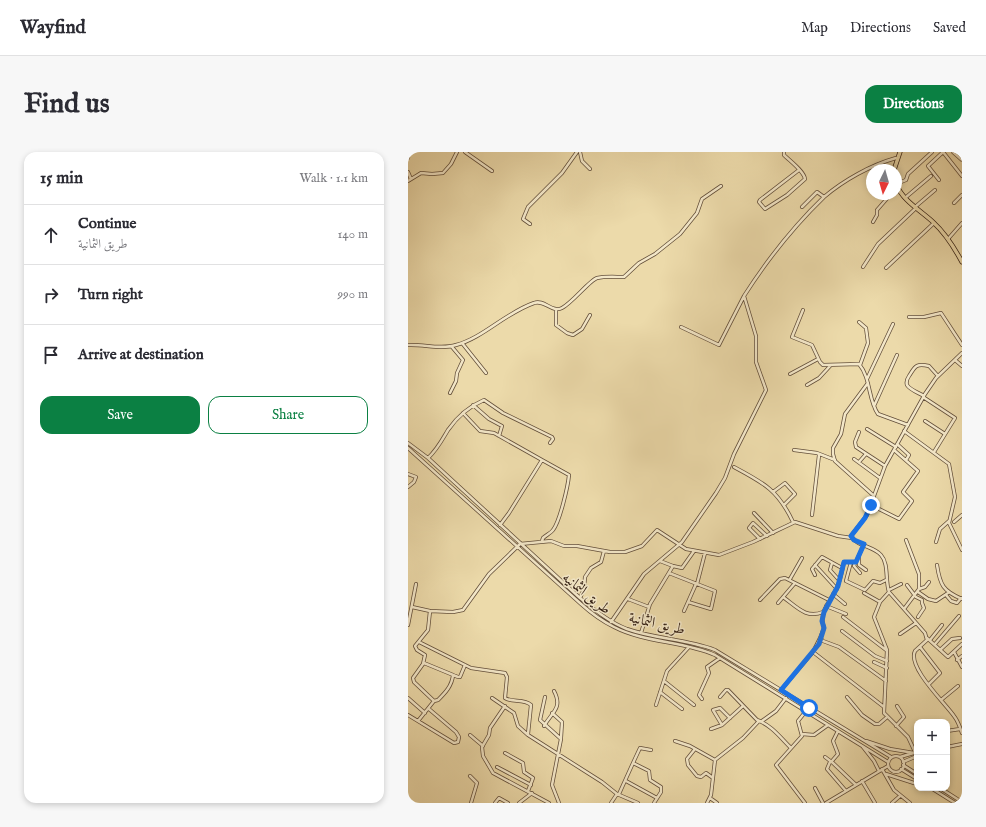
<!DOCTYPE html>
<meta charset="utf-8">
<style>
:root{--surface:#fff;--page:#f7f7f7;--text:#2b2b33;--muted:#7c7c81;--line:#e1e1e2;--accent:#0b8043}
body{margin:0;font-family:"IM FELL English",Amiri,serif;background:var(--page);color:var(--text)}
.controls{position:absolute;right:12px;bottom:12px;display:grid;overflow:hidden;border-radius:8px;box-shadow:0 2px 6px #0003}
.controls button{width:36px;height:36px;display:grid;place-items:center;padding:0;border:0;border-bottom:1px solid var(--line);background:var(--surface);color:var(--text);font:20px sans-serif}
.compass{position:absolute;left:458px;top:12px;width:36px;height:36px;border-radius:50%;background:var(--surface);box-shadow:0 2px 6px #0003;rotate:185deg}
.stop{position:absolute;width:12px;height:12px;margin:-9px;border:3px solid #1a73e8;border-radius:50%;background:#fff}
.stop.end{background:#1a73e8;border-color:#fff;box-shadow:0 1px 4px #0008}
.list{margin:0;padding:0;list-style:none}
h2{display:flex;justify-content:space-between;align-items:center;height:52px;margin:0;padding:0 16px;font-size:17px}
h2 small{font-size:13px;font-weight:400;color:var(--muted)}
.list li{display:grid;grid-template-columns:26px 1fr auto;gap:12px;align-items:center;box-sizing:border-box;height:60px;padding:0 16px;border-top:1px solid var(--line)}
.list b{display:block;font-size:15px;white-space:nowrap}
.list p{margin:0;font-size:13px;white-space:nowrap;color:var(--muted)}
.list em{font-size:13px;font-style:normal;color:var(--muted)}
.actions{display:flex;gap:8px;padding:12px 16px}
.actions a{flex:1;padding:9px 0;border:1px solid var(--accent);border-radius:12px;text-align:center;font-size:14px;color:var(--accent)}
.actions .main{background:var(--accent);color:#fff}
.icon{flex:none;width:22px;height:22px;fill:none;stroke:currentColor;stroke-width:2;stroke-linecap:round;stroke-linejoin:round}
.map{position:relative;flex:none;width:554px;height:651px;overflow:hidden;border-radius:12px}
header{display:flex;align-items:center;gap:24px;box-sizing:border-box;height:56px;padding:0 20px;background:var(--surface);border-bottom:1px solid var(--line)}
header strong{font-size:19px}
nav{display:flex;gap:22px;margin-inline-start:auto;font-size:14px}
.intro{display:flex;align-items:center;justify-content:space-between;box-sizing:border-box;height:96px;padding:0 24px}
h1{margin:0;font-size:28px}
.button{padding:10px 18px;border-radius:12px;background:var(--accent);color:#fff;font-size:14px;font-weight:700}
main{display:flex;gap:24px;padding:0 24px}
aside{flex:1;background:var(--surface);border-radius:12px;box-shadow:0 2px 6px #0003}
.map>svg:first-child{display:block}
</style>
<header>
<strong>Wayfind</strong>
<nav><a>Map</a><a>Directions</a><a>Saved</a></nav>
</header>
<div class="intro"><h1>Find us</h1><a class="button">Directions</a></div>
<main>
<aside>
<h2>15 min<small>Walk · 1.1 km</small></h2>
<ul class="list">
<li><svg class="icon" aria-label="ahead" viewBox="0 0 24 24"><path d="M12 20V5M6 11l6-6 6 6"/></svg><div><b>Continue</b><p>طريق الثمانية</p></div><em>140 m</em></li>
<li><svg class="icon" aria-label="right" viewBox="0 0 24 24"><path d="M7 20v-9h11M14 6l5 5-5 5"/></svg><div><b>Turn right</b></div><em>990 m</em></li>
<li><svg class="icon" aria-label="arrive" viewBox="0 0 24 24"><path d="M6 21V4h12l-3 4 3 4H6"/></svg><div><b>Arrive at destination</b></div></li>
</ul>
<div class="actions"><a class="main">Save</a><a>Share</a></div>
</aside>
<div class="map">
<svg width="554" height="651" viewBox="0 0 554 651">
<rect width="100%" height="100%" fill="#ecdaaa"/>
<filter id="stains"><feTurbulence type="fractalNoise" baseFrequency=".005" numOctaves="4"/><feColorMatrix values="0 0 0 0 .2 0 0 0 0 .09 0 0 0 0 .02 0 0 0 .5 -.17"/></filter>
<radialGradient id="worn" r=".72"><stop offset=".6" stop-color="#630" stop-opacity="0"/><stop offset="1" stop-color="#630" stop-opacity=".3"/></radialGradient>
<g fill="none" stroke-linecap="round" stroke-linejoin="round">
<defs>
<path id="minor" d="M57,0l27,19
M172,0l2,9 8,8
M376,0v3c6,6 20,16 21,24l-18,16 -22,14 -6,-7 1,-2 39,-30
M535,0l19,24
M545,0l9,8
M0,6l1,-6
M0,20l3,7
M531,28l-11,-14 14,-13
M0,29l13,-8 11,1 11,-1 8,-9 6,-12
M488,32l10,-4 2,-6 24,-22
M497,46l26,-22
M546,51l8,-8
M394,55l15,-15 7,5c20,-17 47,-32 72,-39
M507,55l20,-17
M465,70l4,-7v-5l14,-16
M122,72l-7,-5 5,-12 34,-34 15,-21
M540,87l14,-16
M455,115l15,-23 38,-36
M478,116l48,-45
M336,144c23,-36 49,-69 80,-99
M148,157v16l11,8 6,2 9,-6 8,-14
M395,158l-11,27 20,8 8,17 3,3 36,-1c12,14 9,36 19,50l30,11
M501,165h15l17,-4 21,32
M451,170l7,6 2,15 -8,22
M54,191l24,30
M0,193c16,-1 33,5 48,0 27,-7 49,-32 78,-42 10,-4 18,10 28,5 10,-5 28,-28 35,-30 9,-2 18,-1 27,-1l15,-14 16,-9 25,-20 17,-21 5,-14 19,-13
M554,201l-26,25 -11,16 -40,72 -18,49 -16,21c5,10 22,10 30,19 8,9 4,25 8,37l36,41 2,7 -12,11c-8,16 30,52 39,65 4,5 6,11 8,17
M547,208l7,6
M382,222l28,-15
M459,227l26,-55
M460,231l-23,31 -4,20 -8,14v6l2,7 39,35
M399,233l12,-7 12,-13
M42,241l6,-12 1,-8 6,-13 -11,-13
M516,244c-5,-3 -14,-6 -17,-11 -1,-3 0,-6 2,-9 6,-9 6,-13 20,-10l9,10
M515,245l32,21 -21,34
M65,253l16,14 13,7 -3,10
M466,254l23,-51
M55,261l17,18 14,2 48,27 -33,53 -9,12
M517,269l20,13
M459,277l29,18
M496,279l45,33 6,33 -6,26 13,27
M451,280l-4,10 1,5 29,19
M0,291l20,15 152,140c15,12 29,24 47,31 28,10 59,10 88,21l176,107
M489,292l12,11 -3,5
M0,296l173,156c10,9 21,17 33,23 31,16 69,14 101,28l173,107
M386,298l23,3 18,7
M20,306c9,-8 14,-18 20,-28 9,-13 22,-24 36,-30l19,13 49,24 1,2 -3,4
M446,307l26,19
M134,308l27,15c-1,11 -9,46 -16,55 -2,3 -7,5 -10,8l-1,3
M451,310l7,-8
M326,315c30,16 44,23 59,55
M0,322l8,3 -2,5 -6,5
M365,340l12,-9 10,11 -10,10
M463,353l28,14 13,-18 -9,-9 15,-21 -24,-21
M346,361l19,20
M404,363l7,-60
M546,370l8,-7
M352,387l-11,-11 4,-5 14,13
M528,390l4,-13 9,-8
M456,392l-8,18h-12c-2,8 -3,17 -7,25 -6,15 -19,23 -13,41l-4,10 3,3 16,6 47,34
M451,403v10l7,5
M443,410l-5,19 19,9 8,-9 7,2 6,-3
M424,411l-2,7 9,10
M447,411l-1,3 6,7
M407,413l22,24
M529,413c3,20 6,26 25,34
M265,414l9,2 12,-17
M261,421l28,11 8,-31
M407,423l-3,-6 10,-12 20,11
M382,427l12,-21
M499,433l9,12 6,3v3l2,5 -6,9
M511,437l6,-2 4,-5
M481,438l12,-6
M481,440l-9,10 -6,15 13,33 -3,63 24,24 7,15
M510,440l10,7 8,2 12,-8
M456,441l16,9
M425,442l12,10
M538,443l5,6 6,2 4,-5
M375,445c14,10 23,22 40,15
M172,446l4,-9 1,-12 6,-9 10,-6 3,-11
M220,447l21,8
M352,448l20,-21 5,-1 44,22
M280,450l23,7 4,-18 -18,-7
M370,451l17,-20
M418,454l20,8
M4,455l18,4
M496,457l15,-20v-15l-13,-34
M276,459l12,-27
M435,465l43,33
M203,470l33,-48 38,-32 34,-49 9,-15 9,-24 32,-64 -10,-28v-26l-12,-40 -25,49 -38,-18
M0,473l8,-41
M434,479l33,25 12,5
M233,481l9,-29 23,-38 -13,-5
M492,482l16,-11
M519,486l21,19 14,-13
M522,488l12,-15
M11,490l52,26 34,5 2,4 -2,21c7,5 19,0 26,7l-3,29
M527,492l24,-28
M512,495l20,26 -11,11
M532,498l12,-11 8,-1
M405,500l71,55
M546,500l8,15
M549,508l5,-4
M466,510l13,6
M16,511l34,14h2l5,-12
M256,529l30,24
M373,538l32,-38 7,-14
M252,540l22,17
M137,545l-5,23 21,19 -9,46 7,18
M312,545l6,-7h2l29,30c14,5 23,17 33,27
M439,545l15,18 13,9h4l7,-6
M0,546l17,15
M84,546l22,15 4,13 10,9 74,47 15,12 21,9
M294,547l-3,-4 10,-22 -2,-6 13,-9
M533,548l17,-14
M26,549l-20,-19 -1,-4 10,-14 2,-9 -8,-5 -2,-4 13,-16 2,-19 23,1 10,-2 26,-36 31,-30 31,-3 13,5h13l33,6h15l17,-6 15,-16 29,19 33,6 34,-13 42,-20 43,14 14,2
M248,553l11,-34 22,-24
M97,554l-15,22 -1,7 -7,12 1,9 10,17 56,30
M144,561l10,9 -1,16
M0,563l46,28 4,-1 1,-5 -3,-5 -27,-23
M10,569l16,-20 4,-1c7,-7 14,-14 15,-25
M354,569l14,-10 10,-13
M314,573l-9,-15 7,-2 10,10
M136,574c8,-14 19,-18 10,-35
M488,574l8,-9 -7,-11
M303,577l11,-4 21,-19
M539,579l13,-2
M394,582l12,1 14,-10
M62,583l13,11
M267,589l15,5 25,14
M458,589l24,8 24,4
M455,595l11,14 5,10
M539,595l15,-3
M287,597l-8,10 1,6 9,11 4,1 5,-4 7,5
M97,601l18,10 1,9 9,6 -5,13
M509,604v10
M480 612a8 8 0 1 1 16 0a8 8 0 1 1-16 0Z
M417,605l8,6 23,22
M492,605l17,-5
M424,609l6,-7 -5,-13 5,-10
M422,610l-3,7 19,22
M495,610l14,-6
M225,611l7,-15 11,2
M495,613l14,9
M89,615l34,18
M474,617l12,21 16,13
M493,617l16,10
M478,622l31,10
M62,624l7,7 -6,20
M218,629l31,17
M454,629l13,22
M407,636l8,15
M523,636l24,15
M532,636l22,14
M211,642l14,-31 16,8 1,9 11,7v5l-7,11
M302,646l7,5
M87,651l4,-5 9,5
M111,651l13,-10
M203,651l6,-9
M299,651l4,-8 4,-35 28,-22 16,-17
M397,651l-29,-38 26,-29 -4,-15 8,-10
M418,651l62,-37
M484,651l8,-7"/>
<path id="major" d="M486,18l6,-18
M488,32c7,17 24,26 37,38 12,11 21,25 29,40"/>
</defs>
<use href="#minor" stroke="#624e3a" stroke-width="4"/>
<use href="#major" stroke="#342014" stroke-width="5"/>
<use href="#minor" stroke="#f3e7c8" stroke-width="2.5"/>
<use href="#major" stroke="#ecdaaa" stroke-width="3.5"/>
</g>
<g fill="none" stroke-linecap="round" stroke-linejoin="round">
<path stroke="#1a73e8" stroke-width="5" d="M401,556l-28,-18 38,-46 5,-16 -2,-7 2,-9 14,-26 6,-24h12l8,-18 -10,-4 -3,-4 14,-18 6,-13"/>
</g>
<g text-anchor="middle" stroke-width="3" stroke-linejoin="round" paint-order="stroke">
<g font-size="15" fill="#342014" stroke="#f3e7c8">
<text transform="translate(179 441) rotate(39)" y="5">طريق الثمانيه</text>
<text transform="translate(249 471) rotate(13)" y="5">طريق الثمانية</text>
</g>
</g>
<rect width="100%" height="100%" filter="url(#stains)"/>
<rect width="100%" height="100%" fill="url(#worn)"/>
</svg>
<div class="controls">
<button>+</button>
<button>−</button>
</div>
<svg class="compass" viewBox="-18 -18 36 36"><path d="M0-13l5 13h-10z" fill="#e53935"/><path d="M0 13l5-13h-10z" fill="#7c7c81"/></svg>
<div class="stop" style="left:401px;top:556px"></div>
<div class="stop end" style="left:463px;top:353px"></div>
</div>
</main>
